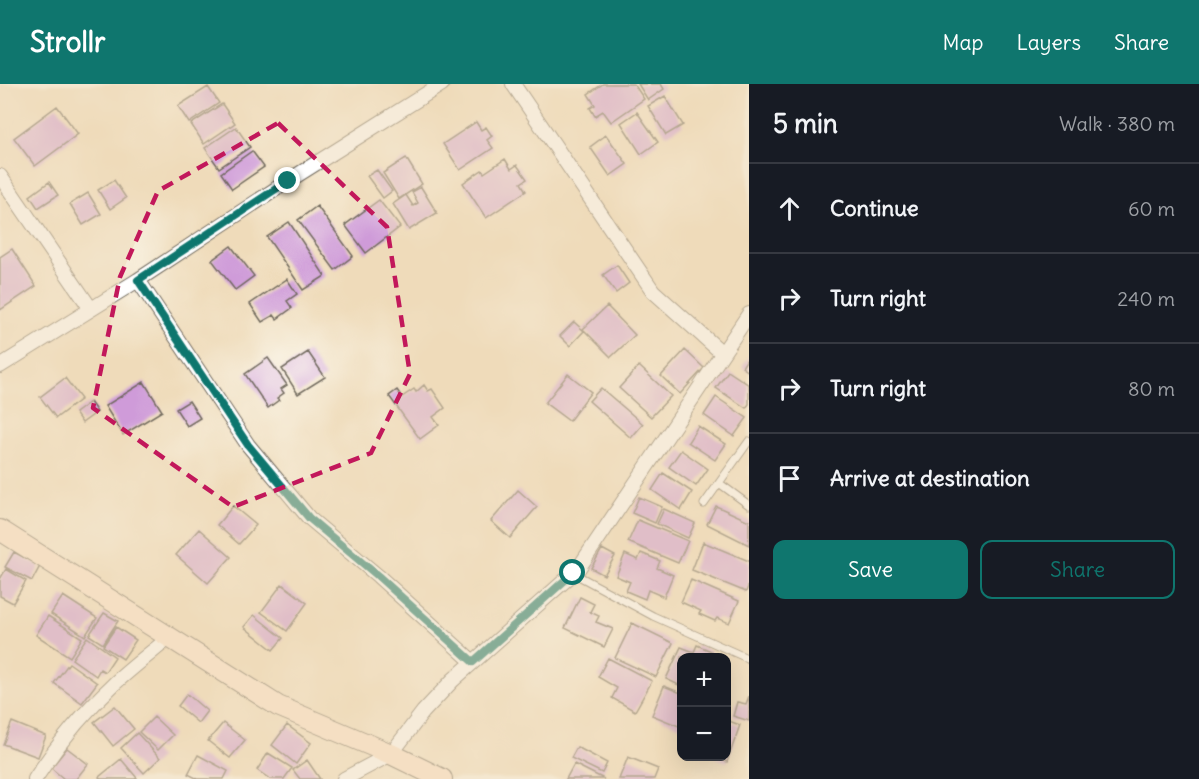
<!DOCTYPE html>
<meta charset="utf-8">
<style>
:root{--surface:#171b24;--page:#20242c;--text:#f1f3f6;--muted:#9ea1a6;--line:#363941;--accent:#0f766e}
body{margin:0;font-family:Delius,sans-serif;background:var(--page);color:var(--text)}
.controls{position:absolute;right:18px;bottom:18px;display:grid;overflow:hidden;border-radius:12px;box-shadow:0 6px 24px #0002}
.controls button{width:54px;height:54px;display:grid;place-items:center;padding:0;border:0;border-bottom:2px solid var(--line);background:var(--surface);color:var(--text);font:30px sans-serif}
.stop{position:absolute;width:18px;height:18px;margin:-14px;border:4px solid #0f766e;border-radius:50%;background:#fff}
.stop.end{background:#0f766e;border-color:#fff;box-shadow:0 2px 6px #0008}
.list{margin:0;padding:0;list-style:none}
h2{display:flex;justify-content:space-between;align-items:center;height:78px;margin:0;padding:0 24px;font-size:26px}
h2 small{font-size:20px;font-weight:400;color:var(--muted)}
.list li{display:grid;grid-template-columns:39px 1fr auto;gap:18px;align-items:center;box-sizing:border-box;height:90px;padding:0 24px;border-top:2px solid var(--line)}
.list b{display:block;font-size:22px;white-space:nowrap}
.list em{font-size:20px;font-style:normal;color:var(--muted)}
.actions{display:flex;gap:12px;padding:18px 24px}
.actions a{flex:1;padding:14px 0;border:2px solid var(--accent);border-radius:12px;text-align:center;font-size:21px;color:var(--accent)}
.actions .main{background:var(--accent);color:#fff}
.icon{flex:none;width:33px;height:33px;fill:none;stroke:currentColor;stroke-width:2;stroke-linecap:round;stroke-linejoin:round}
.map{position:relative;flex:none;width:749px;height:695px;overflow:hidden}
header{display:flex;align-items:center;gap:36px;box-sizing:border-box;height:84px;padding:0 30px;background:var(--accent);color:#fff}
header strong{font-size:28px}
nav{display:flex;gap:33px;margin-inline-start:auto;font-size:21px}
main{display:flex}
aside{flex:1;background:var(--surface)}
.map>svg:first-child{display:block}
</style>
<header>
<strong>Strollr</strong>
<nav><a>Map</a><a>Layers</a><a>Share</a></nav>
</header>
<main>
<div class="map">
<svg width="749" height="695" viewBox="0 0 749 695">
<rect width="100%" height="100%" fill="#fbf7ec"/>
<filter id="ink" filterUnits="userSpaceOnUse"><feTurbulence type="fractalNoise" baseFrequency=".0167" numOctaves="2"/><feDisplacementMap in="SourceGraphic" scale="12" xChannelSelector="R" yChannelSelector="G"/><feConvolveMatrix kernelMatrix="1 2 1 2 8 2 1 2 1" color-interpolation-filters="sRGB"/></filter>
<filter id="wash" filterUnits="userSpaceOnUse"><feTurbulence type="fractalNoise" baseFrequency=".008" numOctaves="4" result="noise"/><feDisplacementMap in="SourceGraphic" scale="24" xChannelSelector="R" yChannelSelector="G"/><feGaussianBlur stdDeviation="1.35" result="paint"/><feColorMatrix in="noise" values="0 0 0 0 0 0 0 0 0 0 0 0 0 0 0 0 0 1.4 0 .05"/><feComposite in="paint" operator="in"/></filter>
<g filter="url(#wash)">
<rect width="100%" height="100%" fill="#efdbba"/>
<g id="blocks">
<path fill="#cf9bd9" d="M603,0h31l10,15 -33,23 -8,-11 -8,5 -5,-8 5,-3 -7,-11z
M638,0h23l3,5 -16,11z
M208,3l11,16 -30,20 -11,-17z
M665,12l18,29 -17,10 -18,-29z
M222,20l13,19 -31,21 -13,-20z
M57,22l21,28 -43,32 -21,-28z
M637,28l21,30 -17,12 -20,-31z
M476,38l5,8 5,-3 6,9 -5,4 6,8 -33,22 -17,-26z
M236,43l14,20 -31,21 -14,-20z
M606,51l21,29 -17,12 -20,-29z
M252,67l12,16 -32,22 -11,-16z
M406,74l16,26 -23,15 -16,-26z
M505,75l6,10 6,-4 10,14 -6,4 5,8 -40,27 -23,-35 19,-13 2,3z
M377,86l15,21 -9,7 -16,-22z
M114,96l12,18 -16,11 -12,-19z
M49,98l9,13 -20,13 -8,-12z
M421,103l16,26 -28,17 -16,-26 13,-9 7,11 5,-3 -6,-11z
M88,109l13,21 -18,11 -13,-21z
M379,116l21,27 -34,26 -21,-28z
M317,122l36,50 -18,14 -37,-50z
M289,138l36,54 -22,14 -36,-53z
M231,162l23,30 -19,14 -23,-30z
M12,165l24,37 -36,24v-53z
M617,181l12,18 -13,10 -13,-18z
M287,195l10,15 -10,7 5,7 -15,11 -3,-4 -12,7 -12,-18z
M607,222l28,29 -24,22 -28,-28z
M574,238l10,9 -14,15 -10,-10z
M685,266l19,18 -24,26 -19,-18z
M308,268l17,25 -27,17 -16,-25z
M749,272v16l-7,-5z
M268,274l19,27 -6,4 3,4 -7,5 2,2 -11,8 -23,-34z
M639,282l32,30 -20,21 -32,-29z
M728,287l21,14v19l-3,4 -30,-20z
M568,290l23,18 -22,29 -24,-18z
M65,294l16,21 -25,19 -16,-21z
M144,298l18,29 -39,24 -18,-29z
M424,301l4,6 4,-2 13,19 -12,9 6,8 -19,14 -31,-43 8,-6 5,7 12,-8 2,3z
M601,304l42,36 -12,14 -42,-37z
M716,313l31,21 -13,18 -30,-21z
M189,317l11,17 -13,8 -11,-17z
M90,318l7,10 -15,11 -7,-10z
M698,342l28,18 -11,16 -27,-18z
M681,366l27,19 -12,17 -27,-19z
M663,389l29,19 -11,18 -29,-20z
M518,406l19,17 -27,31 -19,-17z
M639,413l23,10 -7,16 -23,-10z
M233,422l23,19 -17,19 -22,-19z
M716,422l33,15v24l-42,-21z
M664,425l31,14 -7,15 -31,-14z
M638,436l50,21 -10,22 -50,-21z
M199,445l32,28 -23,26 -32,-28z
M703,458l46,19v23l-3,8 -54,-22z
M602,465l13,7 -11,19 -13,-7z
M14,468l26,14 -8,15 -27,-14z
M641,469l19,8 -3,7 16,7 -9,22 -16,-7 -3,9 -19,-8 4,-9 -14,-6 9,-22 13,6z
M6,485l20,12 -13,22 -13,-7v-17z
M691,496l48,21 -10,22 -12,-5 -2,3 -16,-7 2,-3 -20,-9z
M282,500l25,19 -20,28 -26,-19z
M63,512l34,22 -12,18 -34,-22z
M580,513l14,7 -4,8 9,4 -3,6 17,7 -9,18 -39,-19z
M104,529l14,8 -15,23 -14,-9z
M254,531l29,23 -10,12 -29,-23z
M48,532l34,22 -12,19 -34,-22z
M632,539l41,20 -17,34 -41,-19z
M116,543l20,13 -13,19 -20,-13z
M87,553l28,20 -10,15 -5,-3 -4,7 -24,-17z
M697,561l14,6 -2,6h-28v29l-15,-7 15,-32 13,5z
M608,574l44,23 -17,30 -23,-13 5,-10 -19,-11z
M69,579l28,20 -15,20 -28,-20z
M664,602l17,7v34l-29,-12z
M187,610l20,17 -9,12 -20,-17z
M749,612v25l-16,-5 4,-14 9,2z
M115,622l19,23 -21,17 -19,-24z
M154,633l19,18 -15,15 -19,-18z
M726,636l14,5 -13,37 -13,-5 12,-1z
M12,638l34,14 -8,21 -35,-13z
M223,639l22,17 -15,18 -22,-17z
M287,641l24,18 -15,21 -24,-19z
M137,649l23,25 -16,15 -23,-25z
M577,663l30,16 -5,10 -31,-15z
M67,664l21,16 -12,15h-12l-13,-11z
M268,669l24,15 -8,11h-14l-13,-9z
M198,671l30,16 -4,8h-26l-10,-5z
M628,673l30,12 -4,10h-35z
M121,675l16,19 -2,1h-35l-1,-2z
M307,676l13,19h-20l-7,-9z
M574,680l30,15h-38z"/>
</g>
</g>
<g filter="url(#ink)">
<use href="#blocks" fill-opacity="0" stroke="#70695d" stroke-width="1.5"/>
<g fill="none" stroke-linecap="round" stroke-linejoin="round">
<defs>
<path id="lane" d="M719,399l30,22
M704,420l45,-63
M573,489l80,43 96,43"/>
<path id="street" d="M513,0l140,207 69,62
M0,92l91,133
M138,196l110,165 61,73 69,58 95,86
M0,282l138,-86 150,-99 154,-97
M35,695c22,-34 48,-66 78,-94 18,-17 38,-32 57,-48
M344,695l47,-25 32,-42 30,-32 125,-111 171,-255"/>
<path id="secondary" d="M0,446l278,176 113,48 51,25"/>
</defs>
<use href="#lane" stroke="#70695d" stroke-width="9"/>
<use href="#street" stroke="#70695d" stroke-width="16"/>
<use href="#secondary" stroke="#70695d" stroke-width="22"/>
<use href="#lane" stroke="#fff" stroke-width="7"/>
<use href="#street" stroke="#fff" stroke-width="14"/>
<use href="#secondary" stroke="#fce5cf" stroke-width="20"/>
</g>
</g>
<g fill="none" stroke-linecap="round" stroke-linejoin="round" filter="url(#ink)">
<path stroke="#0f766e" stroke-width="8" d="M288,97l-150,99 110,165 61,73 69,58 95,86 100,-89"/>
</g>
<path d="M0 0H749V695H0ZM278,39l109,104 23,147 -39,79 -138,54 -140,-99 27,-131 38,-86z" fill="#efdbba" fill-opacity=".55" fill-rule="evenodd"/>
<path fill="none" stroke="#c2185b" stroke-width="4.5" stroke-dasharray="12 8" stroke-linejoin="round" d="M278,39l109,104 23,147 -39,79 -138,54 -140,-99 27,-131 38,-86z"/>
</svg>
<div class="controls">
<button>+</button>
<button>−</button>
</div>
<div class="stop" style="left:573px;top:489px"></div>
<div class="stop end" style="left:288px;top:97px"></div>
</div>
<aside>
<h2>5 min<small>Walk · 380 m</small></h2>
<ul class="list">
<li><svg class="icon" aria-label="ahead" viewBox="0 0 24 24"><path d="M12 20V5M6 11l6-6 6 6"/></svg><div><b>Continue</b></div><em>60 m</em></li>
<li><svg class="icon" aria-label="right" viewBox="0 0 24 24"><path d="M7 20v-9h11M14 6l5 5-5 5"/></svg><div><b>Turn right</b></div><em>240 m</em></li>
<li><svg class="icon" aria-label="right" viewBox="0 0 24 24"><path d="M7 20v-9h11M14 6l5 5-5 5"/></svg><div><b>Turn right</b></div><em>80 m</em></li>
<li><svg class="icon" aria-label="arrive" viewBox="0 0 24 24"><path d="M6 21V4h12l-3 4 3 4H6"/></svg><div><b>Arrive at destination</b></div></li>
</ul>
<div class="actions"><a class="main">Save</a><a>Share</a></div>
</aside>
</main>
